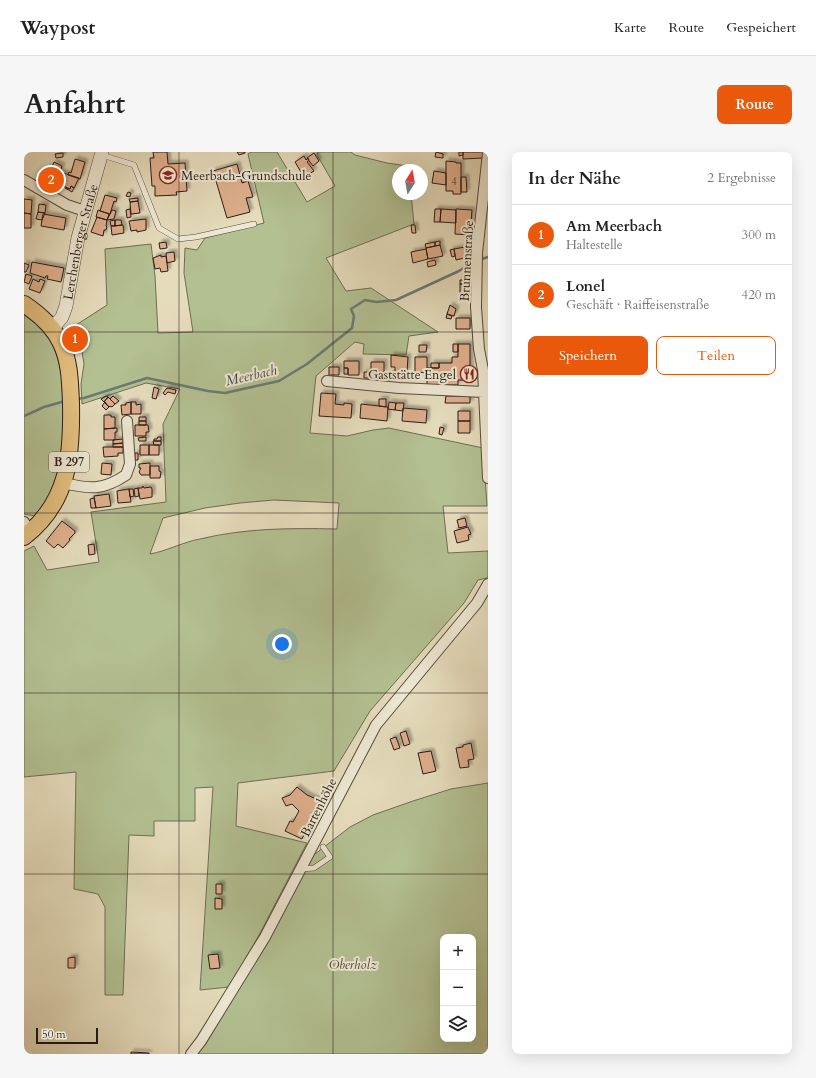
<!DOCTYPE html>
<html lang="de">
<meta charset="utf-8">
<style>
:root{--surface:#fff;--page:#f6f6f6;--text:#222;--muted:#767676;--line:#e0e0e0;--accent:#ea580c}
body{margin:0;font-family:Cardo,serif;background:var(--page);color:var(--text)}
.controls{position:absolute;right:12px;bottom:12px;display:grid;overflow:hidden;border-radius:8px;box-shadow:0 4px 16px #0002}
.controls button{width:36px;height:36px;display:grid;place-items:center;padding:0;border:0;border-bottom:1px solid var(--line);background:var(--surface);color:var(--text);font:20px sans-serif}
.compass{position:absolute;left:368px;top:12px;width:36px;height:36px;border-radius:50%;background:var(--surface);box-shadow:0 4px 16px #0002;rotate:11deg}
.scale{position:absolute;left:12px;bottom:10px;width:62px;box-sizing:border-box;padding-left:4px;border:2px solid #281c17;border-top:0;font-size:11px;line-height:14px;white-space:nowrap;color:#281c17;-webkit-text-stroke:3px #eee8d3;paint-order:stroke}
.you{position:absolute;left:258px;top:492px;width:14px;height:14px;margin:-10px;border:3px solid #fff;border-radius:50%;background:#1a73e8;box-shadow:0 0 0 6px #1a73e833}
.badge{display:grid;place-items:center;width:26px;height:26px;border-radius:50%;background:var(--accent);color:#fff;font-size:13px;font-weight:700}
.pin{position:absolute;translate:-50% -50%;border:2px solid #fff;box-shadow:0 1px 4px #0006}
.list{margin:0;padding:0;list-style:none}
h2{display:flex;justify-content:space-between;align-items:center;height:52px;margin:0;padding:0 16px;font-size:17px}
h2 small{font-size:13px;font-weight:400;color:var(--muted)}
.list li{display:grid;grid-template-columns:26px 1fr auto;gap:12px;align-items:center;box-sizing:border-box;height:60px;padding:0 16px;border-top:1px solid var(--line)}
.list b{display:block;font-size:15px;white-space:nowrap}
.list p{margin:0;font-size:13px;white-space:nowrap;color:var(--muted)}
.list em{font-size:13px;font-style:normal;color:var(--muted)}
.actions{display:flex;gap:8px;padding:12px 16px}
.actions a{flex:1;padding:9px 0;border:1px solid var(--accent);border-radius:8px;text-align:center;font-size:14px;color:var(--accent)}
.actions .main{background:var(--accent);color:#fff}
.icon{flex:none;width:22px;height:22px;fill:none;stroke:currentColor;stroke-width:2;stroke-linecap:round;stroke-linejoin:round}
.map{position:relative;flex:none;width:464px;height:902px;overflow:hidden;border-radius:8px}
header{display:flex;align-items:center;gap:24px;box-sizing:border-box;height:56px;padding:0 20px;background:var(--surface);border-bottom:1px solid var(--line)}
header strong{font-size:19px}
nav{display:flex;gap:22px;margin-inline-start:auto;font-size:14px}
.intro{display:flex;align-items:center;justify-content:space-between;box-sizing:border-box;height:96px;padding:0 24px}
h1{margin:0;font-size:28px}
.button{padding:10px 18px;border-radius:8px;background:var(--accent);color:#fff;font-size:14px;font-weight:700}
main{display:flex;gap:24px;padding:0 24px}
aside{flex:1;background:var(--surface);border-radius:8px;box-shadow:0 4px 16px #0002}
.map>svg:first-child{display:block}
</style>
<header>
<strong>Waypost</strong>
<nav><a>Karte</a><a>Route</a><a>Gespeichert</a></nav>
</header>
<div class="intro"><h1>Anfahrt</h1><a class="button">Route</a></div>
<main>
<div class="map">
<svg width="464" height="902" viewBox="0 0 464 902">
<defs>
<filter id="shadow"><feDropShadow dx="3" dy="-3" stdDeviation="1" flood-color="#0004"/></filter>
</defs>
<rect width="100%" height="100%" fill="#e5dcbc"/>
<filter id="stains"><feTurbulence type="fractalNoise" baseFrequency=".005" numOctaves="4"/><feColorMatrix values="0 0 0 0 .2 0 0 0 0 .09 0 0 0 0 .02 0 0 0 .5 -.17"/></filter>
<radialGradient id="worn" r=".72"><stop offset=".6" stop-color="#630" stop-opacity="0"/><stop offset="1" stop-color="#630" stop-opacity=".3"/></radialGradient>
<path fill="#b3c092" stroke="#6e6e54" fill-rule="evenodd" d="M227,0h26l30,50 28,-16 -18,-31 1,-3h33l4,3 32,8 21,3 1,4h-11v24h13l3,30 -88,34 20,33 25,-3 67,44 -29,4 -3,19 -43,-1 1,-10 -9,-2 -39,34 -6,57 37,3 26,-6 16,-2 94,20 4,58h-44l5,47 40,-2v25l-1,2 -9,2 -14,23 -94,108 -36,60 -96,12 -2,43 71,17 -48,92 -30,52 -29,3 13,-203 -18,1v33h-41v15l-25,-1 -6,160h-18v-88l-7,-13 -24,-5 2,-117 -52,5v-226l10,-5 13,24 52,-8 -8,-50 75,-10 -3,-78 17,-35 -34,-6 -64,21 -1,-20 3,-20 -3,-18 -8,-19 34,-22 -2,-56 46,-5 4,32 3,57 35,-1 -9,-59 1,-25 12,2 8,-12 59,-15 -16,-69zM250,348l65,3 -2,26c-47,-1 -91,-1 -137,10 -17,3 -33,12 -50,15l13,-36 42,-10 35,-5z
M0,163c26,16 34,37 39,67 1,7 3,14 3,21 1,16 -3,36 -5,52h-4l-2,14 4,1 -3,17 -13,20 -8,9 -11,-2z
M464,631v271h-293l111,-193 44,-34 23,-12 40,-14 38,-12zM419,785h30v102h-30z"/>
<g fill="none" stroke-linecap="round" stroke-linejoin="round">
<path stroke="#6a7b74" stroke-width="2.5" d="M455,108l9,-3
M52,247l8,-1 63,-20 61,13 17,2 54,-12 28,-17 45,-36 2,-12 -3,-7 14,-9 11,2 20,-2 63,-29 15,-10
M0,264l20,-9 21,-6"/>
</g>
<path fill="#dfaf8d" stroke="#281c17" filter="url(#shadow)" d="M129,0h14l1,12 17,-1 2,28 -11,1 1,3 -22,1v-10h-3l-2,-28h4z
M213,0h8v1l-6,2z
M412,0l7,2v4l-8,-1z
M435,0h4v3l-4,1z
M439,0h20v6l-20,1z
M39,1v4l-7,1 -1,-4z
M290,1l5,8 -6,5 -6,-8z
M280,4l2,4 2,-2 1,2 -2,2 7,9 -10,6 -9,-15z
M51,7l10,3 -5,17 -12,-4 1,-3 2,1z
M422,9l10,1v1h5v31h-8v-3h-7z
M30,10l8,4 -2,6 19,6 -5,10 -3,-2 -1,3 -23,-10z
M213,12l5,19 6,-2 5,16 -7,1 4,14 -23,6 -14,-47z
M410,19l12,2v12l-14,-2z
M437,25h5l1,15h-6z
M47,34l3,2 -2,4 -7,-4 5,1z
M104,40l3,1 -1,4 -4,-1z
M81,43l12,3 -1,4 -2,-1 -4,13 -10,-3z
M114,46v3l-8,1 -1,-3z
M0,47l8,1 -1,14 -7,-1z
M114,49l2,12 -9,1 -1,-12z
M15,52l7,1 -1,8 -7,-1z
M106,57l1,8 -4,1 -1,-8z
M411,57h6l-1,13h-6z
M417,57l15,1v13l-16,-1z
M432,57l16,1 -2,25 -15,-1z
M74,58l11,4 -2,6 -11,-3z
M88,58l4,1 -2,8 -7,1z
M14,60l7,1 -3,7 -6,-1z
M0,61l7,1v14h-7z
M19,62l23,4 -2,12 -23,-4z
M73,65l10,3 -1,6 1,1 -1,3h-2l-1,6 -12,-4z
M122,67v11l-9,2v-2l-6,1 -2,-10z
M91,68h6l1,5 -7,1z
M91,68v6h-4l-1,-5z
M99,73l1,8 -12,2 -1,-9z
M387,73h4l1,8h-4z
M416,89v4l-5,1v-4z
M142,90l1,6 -7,1 -1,-6z
M411,90v4l-9,2 -1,-4z
M416,93l3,11 -15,3 -2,-11z
M441,95l3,10 -12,3 -2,-11z
M402,97l2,10 -15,4 -2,-11z
M430,97l1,7 -3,1 -2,-7z
M150,100l1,9 -8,2 -1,-10z
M137,103v2l5,-1 2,15 -7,1 -1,-4 -5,1 -2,-11z
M411,108l1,5 -8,2 -1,-5z
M8,110l32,6 -3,14 -14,-3 1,-3h-2l-1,2 -15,-5z
M0,111l5,2 -3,7h-2z
M2,122l6,2 -3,8 -5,-2z
M9,127l6,3 1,-3 5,2 -5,12 -11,-4z
M436,128h10v4h-10z
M436,132h10v12h-10z
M426,153l6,4 -2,7 -7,-2z
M423,162l5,2 -1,3 -5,-1z
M432,166h14v11h-14z
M429,192h5v8h-5z
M434,192h12v36h-12v5h-31v-17h12v-5h13v-6h6z
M395,193h8l-1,7h-7z
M367,203l17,2 -1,15h-12v-5h-4z
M391,205h12v15l-12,1z
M320,209h15v14h-11v-7h-4z
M347,210h13v10h-13z
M407,211h8v5h-8z
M305,215h10v8h-10z
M320,216h4v6h-4z
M340,220h7v6h-7z
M364,222h8v6h-8z
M130,235l5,2 -3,10 -4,-1z
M143,236l9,2 -1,4 -7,-2 -3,3 -2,-2z
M297,241l15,1 -1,10 9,1v-2l8,1 -1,14 -32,-2z
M83,244l1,1 -4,5 -3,-3z
M89,244l6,5 -4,3 -5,-5z
M422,244h24v7h-25z
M84,245l7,7 -3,3 -2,-1 -1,1 -5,-5z
M355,247h7v8l-7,-1z
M81,250l4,5 -3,3 -4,-4z
M107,250v12l-9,1 -1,-10h5v-2z
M107,250h5v3l5,-1v10h-10z
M365,250l7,1 -1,7 -7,-1z
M372,251h8l-1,8 -8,-1z
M337,252l27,3 -1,14 -27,-3z
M379,256l24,2 -1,13 -24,-2z
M434,259h12v10h-12z
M80,263h7v2h4v11l-11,1z
M115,265h7v4h-7z
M115,269h7v4h-7z
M434,269h12v12h-12z
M111,273h13l1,7h-3v4h-11z
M416,275l4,1 -2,7 -3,-1z
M93,276v4h-2v8h-11v-11z
M122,285v4h-7l-1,-3z
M134,285h3v4h-7v-2h3z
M99,287v4l-10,1v-4z
M129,289h8v4h-7z
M99,291v4h-10v-3z
M116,293h9v10h-9z
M125,293h10v10h-10z
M79,295h20v6h-5v3l-14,1z
M111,301h3v7h-3z
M78,311l10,1 -1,11 -10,-1z
M126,311v12h-9l-2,-3 2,-4h-2v-4z
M126,314h9v5l2,1 -1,6h-10z
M119,334l1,2 7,-1 1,2v8l-12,2 -2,-11h4z
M114,336l1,8 -4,1 -1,-8z
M105,337l2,13 -13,1 -1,-12z
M105,337h4l1,7 -4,1z
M85,342l2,12 -15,2 -2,-12z
M70,346l2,10h-5l-1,-9z
M441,366l2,8 -8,2 -2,-8z
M38,369l13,10v2l-6,6 1,1 -7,8 -5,-4 -4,4 -8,-7z
M444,375l3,7 -3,1 1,5 -12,3 -3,-12z
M70,392l1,10 -6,1 -1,-10z
M382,579l4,13 -6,2 -4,-13z
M372,585l4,11 -6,2 -4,-11z
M447,591l3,16 -6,1 1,7 -9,1 -4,-20 7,-1v-2z
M407,599l5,20 -13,3 -5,-21z
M273,635l10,8 16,7 -4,9 -5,2 -12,26 -17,-8 5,-10 3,1 6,-11 -7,-7 -6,2 -4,-8 8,-3z
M192,732h6v10h-6z
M191,746l7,1v10h-7z
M194,802l2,14 -10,1 -2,-14z
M51,805v11h-7v-10z
M107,900l18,1v1h-18z"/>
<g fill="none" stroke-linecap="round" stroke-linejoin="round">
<defs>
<path id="service" d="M78,3l32,10 25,63 19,11 18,-2 58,-13
M277,717l13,-1 16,-11 -7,-10"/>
<path id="minor" d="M464,1l-11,100 -1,54 3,42 4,21 5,108
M0,28l43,25 18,6
M303,229l72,7 85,4
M39,331c27,6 39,8 63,-8l4,-11 -3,-43
M0,370l7,10
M167,902l10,-13 64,-104 111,-212 101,-122 11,-19"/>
<g id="tertiary">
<path id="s1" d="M28,177l10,-12 4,-11 12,-68 24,-86"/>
</g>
<path id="primary" d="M0,152c15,10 29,22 37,39 9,19 9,39 10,60 1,53 -2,99 -47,134"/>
</defs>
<use href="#service" stroke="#574c40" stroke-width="6"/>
<use href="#minor" stroke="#574c40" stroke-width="12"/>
<use href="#tertiary" stroke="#574c40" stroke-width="14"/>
<use href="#primary" stroke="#281c17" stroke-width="18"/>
<use href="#service" stroke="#eee8d3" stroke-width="5"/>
<use href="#minor" stroke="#eee8d3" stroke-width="10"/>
<use href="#tertiary" stroke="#eee8d3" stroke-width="13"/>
<use href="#primary" stroke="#e2be7e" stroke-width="16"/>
</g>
<path fill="none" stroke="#281c17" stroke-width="1" stroke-opacity="0.55" d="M155,0v902M309,0v902M0,180h464M0,361h464M0,541h464M0,722h464"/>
<defs>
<symbol id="school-ring" viewBox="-11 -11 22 22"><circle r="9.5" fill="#eee8d3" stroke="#8f2418" stroke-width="1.5"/><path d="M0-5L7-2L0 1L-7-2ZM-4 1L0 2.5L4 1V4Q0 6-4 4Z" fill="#8f2418"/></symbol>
<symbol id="restaurant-ring" viewBox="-11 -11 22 22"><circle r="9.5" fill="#eee8d3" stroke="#8f2418" stroke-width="1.5"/><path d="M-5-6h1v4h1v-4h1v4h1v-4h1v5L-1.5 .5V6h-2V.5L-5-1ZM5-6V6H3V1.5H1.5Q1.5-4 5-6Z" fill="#8f2418"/></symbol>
</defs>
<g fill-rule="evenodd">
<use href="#school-ring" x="134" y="13" width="20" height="20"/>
<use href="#restaurant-ring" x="435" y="212" width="20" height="20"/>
</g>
<g text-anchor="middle" stroke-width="4" stroke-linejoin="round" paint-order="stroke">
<g font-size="11" fill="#564134">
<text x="430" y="33">4</text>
</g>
<rect fill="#eee8d3" stroke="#63594f" stroke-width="1" x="25" y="300" width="40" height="20" rx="3"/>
<g font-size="12" font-weight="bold" fill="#281c17">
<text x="45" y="314">B 297</text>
</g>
<g font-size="13" fill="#281c17" stroke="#eee8d3" text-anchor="start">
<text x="157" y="28">Meerbach-Grundschule</text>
<text x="432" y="227" text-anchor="end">Gaststätte Engel</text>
</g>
<g font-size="13" fill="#281c17" stroke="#eee8d3">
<text dy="5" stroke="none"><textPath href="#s1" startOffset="93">Lerchenberger Straße</textPath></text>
<text transform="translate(442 109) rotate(-87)" y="5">Brunnenstraße</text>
<text transform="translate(294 655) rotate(-63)" y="5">Bartenhöhe</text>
</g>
<g font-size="13" font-style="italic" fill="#524d3c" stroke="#eee8d3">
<text x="329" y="817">Oberholz</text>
</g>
<g font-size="14" font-style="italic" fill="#494c46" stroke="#eee8d3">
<text transform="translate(227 223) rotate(-13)" y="5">Meerbach</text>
</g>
</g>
<rect width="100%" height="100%" filter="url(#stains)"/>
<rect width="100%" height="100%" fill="url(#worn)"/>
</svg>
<div class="controls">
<button>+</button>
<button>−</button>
<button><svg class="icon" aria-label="layers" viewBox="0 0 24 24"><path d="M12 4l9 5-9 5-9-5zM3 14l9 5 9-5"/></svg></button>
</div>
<svg class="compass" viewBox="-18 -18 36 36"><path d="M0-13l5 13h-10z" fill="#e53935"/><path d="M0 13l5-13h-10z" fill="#767676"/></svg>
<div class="scale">50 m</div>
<div class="you"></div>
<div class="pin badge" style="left:51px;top:187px">1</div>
<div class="pin badge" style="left:27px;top:28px">2</div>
</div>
<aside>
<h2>In der Nähe<small>2 Ergebnisse</small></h2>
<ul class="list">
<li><span class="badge">1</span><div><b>Am Meerbach</b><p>Haltestelle</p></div><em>300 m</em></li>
<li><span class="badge">2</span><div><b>Lonel</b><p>Geschäft · Raiffeisenstraße</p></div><em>420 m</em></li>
</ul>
<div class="actions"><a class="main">Speichern</a><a>Teilen</a></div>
</aside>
</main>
